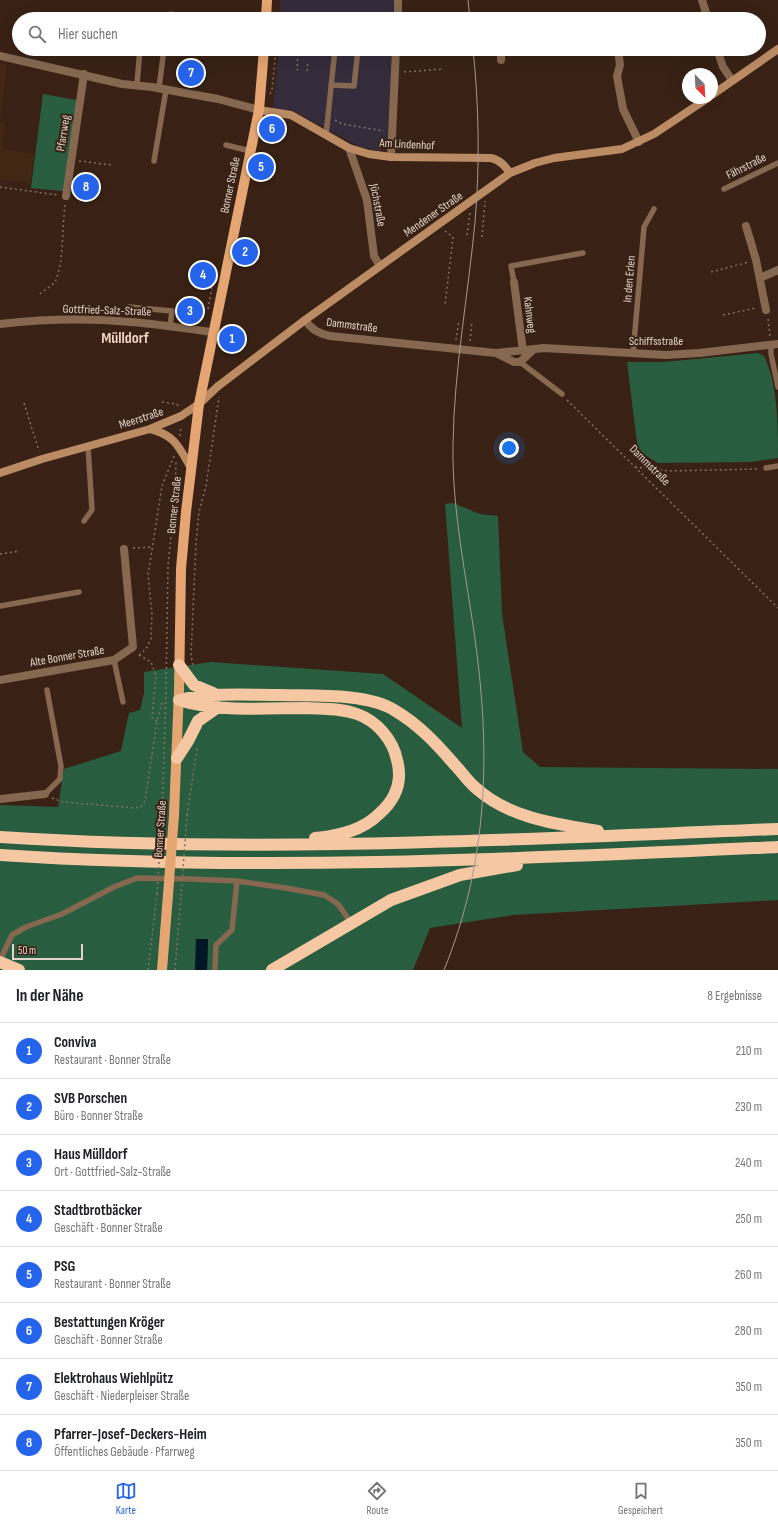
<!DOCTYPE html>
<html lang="de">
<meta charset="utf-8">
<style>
:root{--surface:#fff;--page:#f2f2f2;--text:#202124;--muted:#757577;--line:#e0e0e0;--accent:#2563eb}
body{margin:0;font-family:"Sofia Sans Condensed",sans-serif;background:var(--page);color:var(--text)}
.compass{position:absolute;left:682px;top:68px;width:36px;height:36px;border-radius:50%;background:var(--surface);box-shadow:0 4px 16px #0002;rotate:156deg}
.scale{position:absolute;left:12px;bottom:10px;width:71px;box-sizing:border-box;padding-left:4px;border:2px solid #e3d3cb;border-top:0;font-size:11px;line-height:14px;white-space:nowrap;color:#e3d3cb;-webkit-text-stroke:3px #392215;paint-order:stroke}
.you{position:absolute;left:509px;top:448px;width:14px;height:14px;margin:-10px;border:3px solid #fff;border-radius:50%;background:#1a73e8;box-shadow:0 0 0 6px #1a73e833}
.badge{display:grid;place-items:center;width:26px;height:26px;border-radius:50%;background:var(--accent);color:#fff;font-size:13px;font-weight:700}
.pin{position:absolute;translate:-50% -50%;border:2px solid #fff;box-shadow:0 1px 4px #0006}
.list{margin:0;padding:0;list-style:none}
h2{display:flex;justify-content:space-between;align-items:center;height:52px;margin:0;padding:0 16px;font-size:17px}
h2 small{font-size:13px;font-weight:400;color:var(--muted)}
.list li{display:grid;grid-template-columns:26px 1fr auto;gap:12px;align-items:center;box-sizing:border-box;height:56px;padding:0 16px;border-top:1px solid var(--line)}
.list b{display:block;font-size:15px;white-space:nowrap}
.list p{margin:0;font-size:13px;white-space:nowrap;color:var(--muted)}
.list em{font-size:13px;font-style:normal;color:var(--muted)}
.icon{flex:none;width:22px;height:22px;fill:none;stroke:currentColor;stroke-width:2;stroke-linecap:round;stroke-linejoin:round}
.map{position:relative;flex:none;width:778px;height:970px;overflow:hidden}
.search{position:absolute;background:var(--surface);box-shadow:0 4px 16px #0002;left:12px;right:12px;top:12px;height:44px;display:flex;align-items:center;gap:10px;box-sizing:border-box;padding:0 14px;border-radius:22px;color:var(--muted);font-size:15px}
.sheet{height:500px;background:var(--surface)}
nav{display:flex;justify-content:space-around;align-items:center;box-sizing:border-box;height:56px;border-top:1px solid var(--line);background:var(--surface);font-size:11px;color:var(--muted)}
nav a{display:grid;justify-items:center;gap:2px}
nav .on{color:var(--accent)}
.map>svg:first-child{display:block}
</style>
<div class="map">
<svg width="778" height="970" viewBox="0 0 778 970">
<rect width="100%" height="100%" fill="#392215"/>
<path fill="#352c3b" d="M280,0h115l-1,19h-115z
M279,49h113l-4,88v7l-3,3 -7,4 -20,-5 -66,-36h-19z"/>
<path fill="#432715" d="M0,63l7,2 -7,55z
M0,123h5l-3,26 32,5 -4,29 -30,-4z"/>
<path fill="#295d3f" d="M43,94l34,6 -14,91 -32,-3z
M758,353l6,3c14,29 14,69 14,102l-28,4 -92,1 -20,-12 -11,-89h37z
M453,503l27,11 18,2 4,98 21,138 17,15 238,2v131l-265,15 -83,13 -17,42h-206l1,-31h-11l-2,31h-195v-165l58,2 6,-38 57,-18 8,-38 11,-3 4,-17v-21l67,-10 172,12 79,54 -17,-224z"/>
<path fill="#001727" d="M196,939h12l-1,31h-12z"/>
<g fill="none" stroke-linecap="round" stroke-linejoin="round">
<path stroke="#847065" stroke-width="1.5" stroke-dasharray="2 3" stroke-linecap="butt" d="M276,51l8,1
M294,53h4l-1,16 1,1
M307,71l1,-9
M404,72l40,-3
M270,94l2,-4 4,-41
M335,120l7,4 42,7
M79,161l33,4
M0,187l58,8
M445,231l8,6 -8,68
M467,235l3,-22
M482,237l3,-36
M711,272l38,-10
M40,294c4,-4 14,-9 16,-14 8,-22 6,-52 9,-75
M208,309l5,-28
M723,315l33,-7
M768,319l2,18
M456,340l3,-20
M470,341l2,-20
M567,400l211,208
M162,402l14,2 3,2
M24,403l15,48
M180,436l1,-10
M635,467l33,4 90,-2
M133,548l20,-1
M0,554l20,-3
M139,655l7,-6 5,-10 1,-25 -4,-39 14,-89 12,-30
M139,655l12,7 5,13 -4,43 5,3
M193,665l-2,-9 5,-113 3,-31 7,-26 13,-89
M52,798l11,4 72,6 6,-1 4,-6 12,-80 5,-18h3
M162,814l4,-124 2,-125 7,-66 1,-39
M187,815l10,-67
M148,970l9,-76
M175,970l6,-74"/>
<path stroke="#866850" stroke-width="5.5" d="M171,19v-5
M137,84l3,-35
M331,85l23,1 4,-37
M159,88l5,-39
M326,135l9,-86
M226,145l24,6
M154,161l12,-71
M724,189l54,-26
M514,282l-3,-16 72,-13
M129,307l43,4 -2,15
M771,345v9l7,33
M633,354l11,-127 10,-18
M520,362l42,32
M766,468l12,-2
M84,521l8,-11 -4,-64
M0,606l79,-14
M114,660l9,42
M45,794l15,-15 1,-13 -14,-76
M0,960l12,-25 14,-8 36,-13 52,-27 23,-9 53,1 47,2 49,7 38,7 14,9 13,19
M215,970l1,-25 16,-15 5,-49"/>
<path stroke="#866850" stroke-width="8" d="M702,0l6,19
M398,19v-19
M501,49v11
M618,49l2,16 -3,11 6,33 16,33
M717,49l6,18 9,13
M0,56l122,28 30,3 66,12 41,11
M349,148l18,52 7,56 6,10
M391,157l5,-108
M66,196l18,-122
M746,226l10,34 10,50
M760,278l18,-8
M514,282l9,69
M305,320c7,10 13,13 25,16l166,17 48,-5 122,7 33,-2 79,-9
M0,324c43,-5 88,-6 131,-2 28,2 55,7 82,10
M496,353l18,9h6l14,-13
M0,680l114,-20 19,-13 -9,-98
M0,799l45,-5"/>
<path stroke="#bb8b64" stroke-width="8" d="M712,95l66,-46
M259,110l32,5 58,33 20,6 22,3 100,1c9,2 14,8 19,15
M150,429c25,6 29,18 41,39
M0,473l42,-14 108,-30 31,-13 18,-12 18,-17 88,-67 205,-147 25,-10 19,-5 68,-9 32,-15 54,-36"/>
<path stroke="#e5a673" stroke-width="10" d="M266,19l1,-19
M174,815l5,-125 2,-121 5,-57 13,-108 60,-294 5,-61
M162,970l6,-75"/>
<path stroke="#f5c7a3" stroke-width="12" d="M179,665l15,20 19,8
M179,700c33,-8 68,-5 102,-5 32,1 86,-2 113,15 24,14 42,33 60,54 8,8 14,18 23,25 33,29 78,35 121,42
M182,701c37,11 85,7 124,7 17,1 35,0 51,6 20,7 36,26 40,46 6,22 -2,40 -18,54 -17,17 -41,22 -64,24
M177,758l11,-17 10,-20 20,-14
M0,837c259,17 519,2 778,-8
M0,855c259,17 519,4 778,-8
M0,962l19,8
M272,970l119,-70 69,-25 57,-10"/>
<path stroke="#a9978d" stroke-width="1" d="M468,0l2,19
M444,970c44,-108 47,-217 31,-331 -9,-64 -23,-129 -22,-194 1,-75 15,-149 22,-223 5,-58 4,-116 -2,-173"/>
<path stroke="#847065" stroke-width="1.5" stroke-dasharray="2 3" stroke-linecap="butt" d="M157,894l5,-80
M181,896l6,-81"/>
<path stroke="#e5a673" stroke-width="10" d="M168,895l6,-80"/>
</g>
<g text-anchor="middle" stroke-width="4" stroke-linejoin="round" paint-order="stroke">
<g font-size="12" fill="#e3d3cb" stroke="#392215">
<text transform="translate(63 133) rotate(-81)" y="4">Pfarrweg</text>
<text transform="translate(407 144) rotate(3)" y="4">Am Lindenhof</text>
<text transform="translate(746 166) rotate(-27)" y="4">Fährstraße</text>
<text transform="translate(230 185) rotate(-78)" y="4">Bonner Straße</text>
<text transform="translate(378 205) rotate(79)" y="4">Jüchstraße</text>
<text transform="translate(433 214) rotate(-35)" y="4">Mendener Straße</text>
<text transform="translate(629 279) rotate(-85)" y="4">In den Erlen</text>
<text transform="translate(107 310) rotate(2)" y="4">Gottfried-Salz-Straße</text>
<text transform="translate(530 315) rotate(83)" y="4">Kahnweg</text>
<text transform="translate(352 325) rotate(7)" y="4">Dammstraße</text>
<text x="656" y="345">Schiffsstraße</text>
<text transform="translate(141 418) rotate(-18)" y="4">Meerstraße</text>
<text transform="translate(650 465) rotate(45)" y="4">Dammstraße</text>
<text transform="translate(174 505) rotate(-84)" y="4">Bonner Straße</text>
<text transform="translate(67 656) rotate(-10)" y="4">Alte Bonner Straße</text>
<text transform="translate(160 829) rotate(-86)" y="4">Bonner Straße</text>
</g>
<g font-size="16" font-weight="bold" fill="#efd1c0" stroke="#392215">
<text x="125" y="343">Mülldorf</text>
</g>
</g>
</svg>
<svg class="compass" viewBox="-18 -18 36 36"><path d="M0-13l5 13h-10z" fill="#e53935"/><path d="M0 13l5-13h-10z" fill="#757577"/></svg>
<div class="scale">50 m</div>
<div class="you"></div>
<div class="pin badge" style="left:232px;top:339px">1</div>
<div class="pin badge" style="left:245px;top:252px">2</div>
<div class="pin badge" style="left:190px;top:311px">3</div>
<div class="pin badge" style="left:203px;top:275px">4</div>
<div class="pin badge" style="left:261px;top:167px">5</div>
<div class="pin badge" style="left:272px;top:129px">6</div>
<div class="pin badge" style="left:191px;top:73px">7</div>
<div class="pin badge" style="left:86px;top:187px">8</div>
<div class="search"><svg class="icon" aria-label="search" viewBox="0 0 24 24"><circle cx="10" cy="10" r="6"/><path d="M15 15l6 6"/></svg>Hier suchen</div>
</div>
<section class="sheet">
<h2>In der Nähe<small>8 Ergebnisse</small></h2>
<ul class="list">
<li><span class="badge">1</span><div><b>Conviva</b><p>Restaurant · Bonner Straße</p></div><em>210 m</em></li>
<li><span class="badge">2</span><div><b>SVB Porschen</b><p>Büro · Bonner Straße</p></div><em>230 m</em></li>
<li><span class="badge">3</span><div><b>Haus Mülldorf</b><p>Ort · Gottfried-Salz-Straße</p></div><em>240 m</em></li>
<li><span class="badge">4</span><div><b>Stadtbrotbäcker</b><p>Geschäft · Bonner Straße</p></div><em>250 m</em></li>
<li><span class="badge">5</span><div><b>PSG</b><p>Restaurant · Bonner Straße</p></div><em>260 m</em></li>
<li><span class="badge">6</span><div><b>Bestattungen Kröger</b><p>Geschäft · Bonner Straße</p></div><em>280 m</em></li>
<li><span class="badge">7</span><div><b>Elektrohaus Wiehlpütz</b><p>Geschäft · Niederpleiser Straße</p></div><em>350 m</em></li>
<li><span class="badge">8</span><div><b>Pfarrer-Josef-Deckers-Heim</b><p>Öffentliches Gebäude · Pfarrweg</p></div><em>350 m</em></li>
</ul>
</section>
<nav>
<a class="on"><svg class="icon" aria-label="map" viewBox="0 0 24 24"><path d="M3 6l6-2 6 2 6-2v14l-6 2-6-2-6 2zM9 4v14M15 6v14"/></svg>Karte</a>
<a><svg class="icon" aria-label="directions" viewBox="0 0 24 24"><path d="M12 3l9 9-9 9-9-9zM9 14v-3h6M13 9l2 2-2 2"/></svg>Route</a>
<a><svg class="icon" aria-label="saved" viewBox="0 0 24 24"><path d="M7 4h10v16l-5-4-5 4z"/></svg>Gespeichert</a>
</nav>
